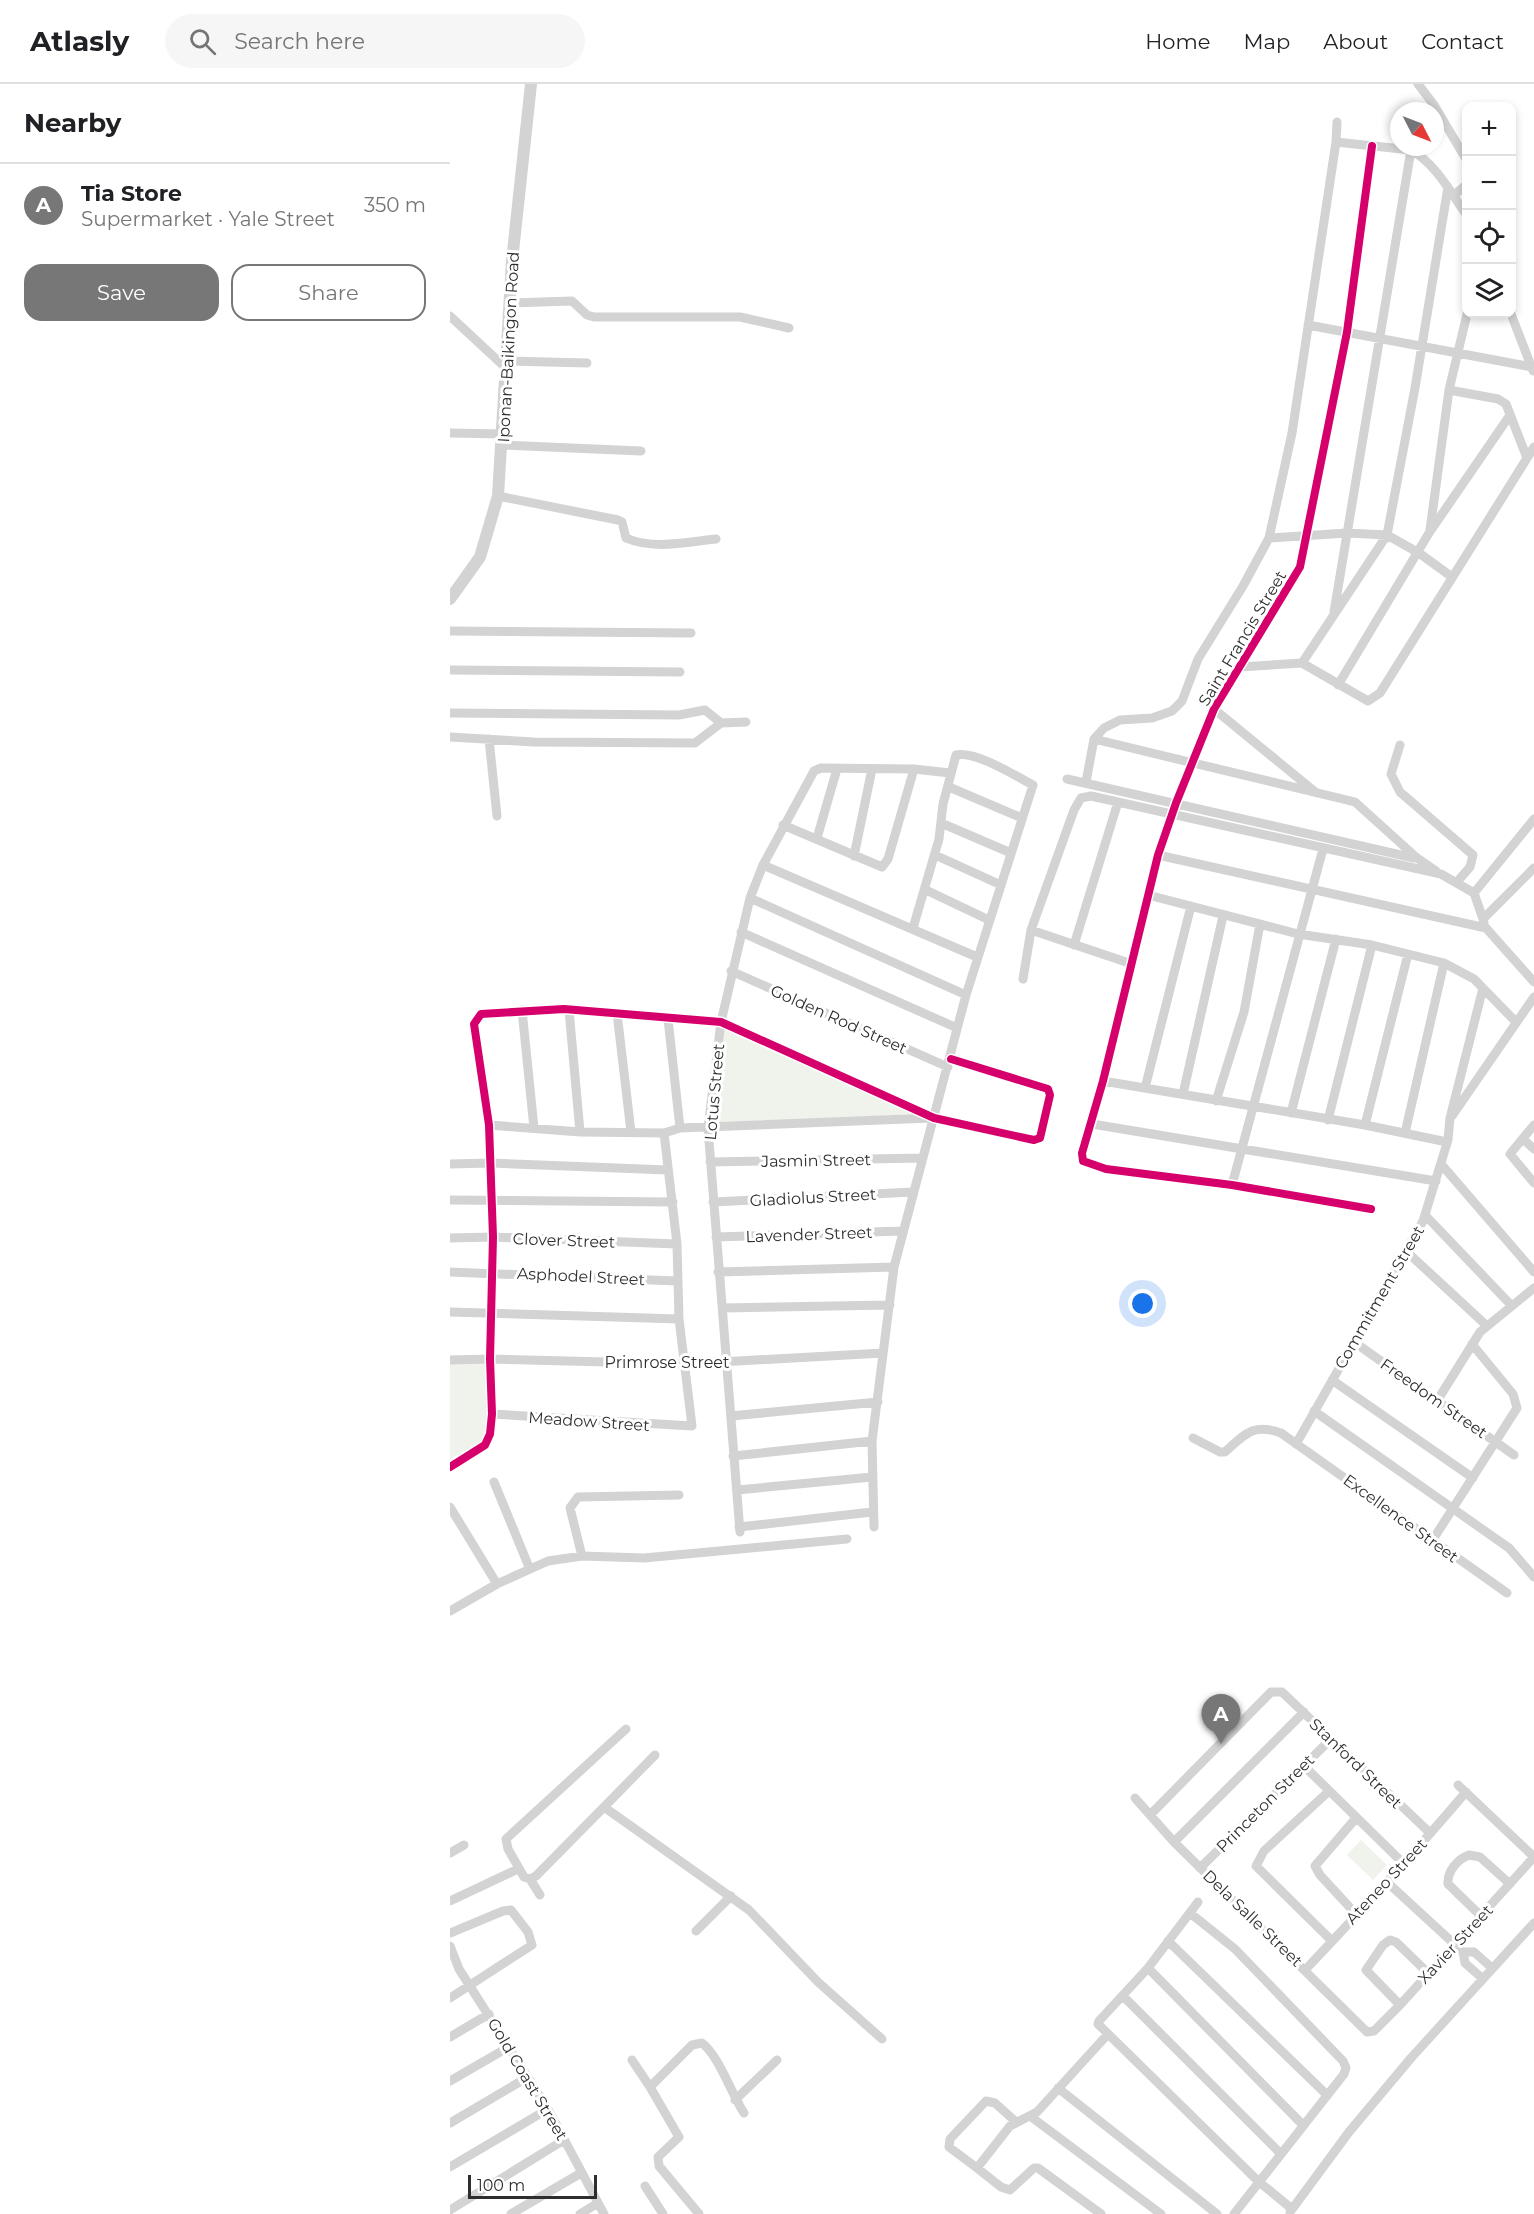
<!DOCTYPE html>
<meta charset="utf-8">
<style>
:root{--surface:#fff;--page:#f6f6f6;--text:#202124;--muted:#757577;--line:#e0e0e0;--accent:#777}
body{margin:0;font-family:Montserrat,sans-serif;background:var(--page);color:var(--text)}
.controls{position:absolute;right:18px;top:18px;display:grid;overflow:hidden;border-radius:12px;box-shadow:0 3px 9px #0003}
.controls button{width:54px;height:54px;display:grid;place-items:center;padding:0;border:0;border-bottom:2px solid var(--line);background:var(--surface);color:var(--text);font:30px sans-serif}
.compass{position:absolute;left:940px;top:18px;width:54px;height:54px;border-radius:50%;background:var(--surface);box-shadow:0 3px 9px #0003;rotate:132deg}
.scale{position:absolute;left:18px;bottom:15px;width:129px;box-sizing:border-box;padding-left:6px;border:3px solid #2e2e2e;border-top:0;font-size:16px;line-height:21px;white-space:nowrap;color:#2e2e2e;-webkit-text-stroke:4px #fff;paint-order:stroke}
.you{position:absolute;left:693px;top:1220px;width:21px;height:21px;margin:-15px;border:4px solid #fff;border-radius:50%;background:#1a73e8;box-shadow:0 0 0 9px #1a73e833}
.badge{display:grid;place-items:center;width:39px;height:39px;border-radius:50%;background:var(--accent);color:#fff;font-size:20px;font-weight:700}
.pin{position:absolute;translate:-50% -50px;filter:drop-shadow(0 2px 3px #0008)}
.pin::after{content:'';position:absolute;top:32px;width:21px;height:18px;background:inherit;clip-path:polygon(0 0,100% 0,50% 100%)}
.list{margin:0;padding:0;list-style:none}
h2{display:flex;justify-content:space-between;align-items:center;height:78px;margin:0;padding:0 24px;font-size:26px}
h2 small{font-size:20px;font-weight:400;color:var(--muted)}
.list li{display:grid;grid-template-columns:39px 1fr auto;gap:18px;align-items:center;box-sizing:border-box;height:84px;padding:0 24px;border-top:2px solid var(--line)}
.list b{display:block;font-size:22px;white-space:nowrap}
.list p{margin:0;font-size:20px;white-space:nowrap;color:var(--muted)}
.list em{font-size:20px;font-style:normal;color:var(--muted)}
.actions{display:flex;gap:12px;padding:18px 24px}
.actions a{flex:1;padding:14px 0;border:2px solid var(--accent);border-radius:18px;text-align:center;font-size:21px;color:var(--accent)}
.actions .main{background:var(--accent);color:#fff}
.icon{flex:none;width:33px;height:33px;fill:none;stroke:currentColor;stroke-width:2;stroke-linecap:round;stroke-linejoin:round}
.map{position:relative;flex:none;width:1084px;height:2130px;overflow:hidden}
header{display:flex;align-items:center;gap:36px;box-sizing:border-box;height:84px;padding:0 30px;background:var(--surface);border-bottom:2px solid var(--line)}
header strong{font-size:28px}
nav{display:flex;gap:33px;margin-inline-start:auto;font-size:21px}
.search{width:420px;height:54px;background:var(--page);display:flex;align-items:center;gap:15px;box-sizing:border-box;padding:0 21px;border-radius:33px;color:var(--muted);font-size:22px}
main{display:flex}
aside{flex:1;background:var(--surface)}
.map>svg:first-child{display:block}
</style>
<header>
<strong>Atlasly</strong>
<div class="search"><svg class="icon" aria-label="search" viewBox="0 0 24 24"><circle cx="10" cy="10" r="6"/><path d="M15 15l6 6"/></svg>Search here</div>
<nav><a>Home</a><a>Map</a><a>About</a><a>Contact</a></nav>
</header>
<main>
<aside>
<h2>Nearby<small></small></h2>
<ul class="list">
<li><span class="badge">A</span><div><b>Tia Store</b><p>Supermarket · Yale Street</p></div><em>350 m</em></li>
</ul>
<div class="actions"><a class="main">Save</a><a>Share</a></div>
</aside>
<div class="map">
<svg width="1084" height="2130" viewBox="0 0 1084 2130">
<rect width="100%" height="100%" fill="#fff"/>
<path fill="#f0f3ec" d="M275,944l190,86 -203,10z
M38,1278l3,62 -7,18 -34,17v-96z
M911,1756l26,25 -14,15 -26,-25z"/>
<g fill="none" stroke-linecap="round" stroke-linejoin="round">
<path stroke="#d3d3d3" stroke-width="9" d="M968,0l16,21 32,54
M886,58l75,8c24,13 40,43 55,64
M1003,112l13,-11
M60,219l62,-2 15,14 7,2h146l49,11
M1061,230l22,57
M0,232l57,53
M858,241l224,42
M57,277l80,2
M999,306l49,9 8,5 21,54
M0,349l53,1
M53,361l138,6
M48,412l120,24 4,2 4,16c27,12 61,4 90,1
M980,446l19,-140 18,-76
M819,454l78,-5 40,2 32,18 33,24
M884,528l77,-462
M0,547l241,2
M852,579l66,38 12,-8 154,-246
M790,583l62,-4 85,-128 28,-147 33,-201
M0,586l230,2
M888,601l91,-152 81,-118
M764,625l100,82
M0,629l229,2 26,-5 16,13 25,-1
M0,653l84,5 161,1 26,-20
M39,655l8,77
M644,655l261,63 62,56 19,13
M950,661l-9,29 9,18 73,63 -3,12 -13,15
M617,695l347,79
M636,698l8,-43 10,-11 16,-8 32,-2 20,-7 10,-10 16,-42 45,-73 26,-48 23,-105 44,-291 1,-20
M499,703l73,31
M491,739l70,30
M333,741l99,42 6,-8 26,-90
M367,754l20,-69
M485,771l66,30
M708,771l328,73 48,54
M404,772l18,-87
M313,781l214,92
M476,806l63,30
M1024,809l60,-74
M698,811l150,39 74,11 72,18 30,16 42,43
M300,814l216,97
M1034,839l-1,-4 51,-51
M581,846l101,34
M291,848l216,96
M624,861l44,-143
M281,887l217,96
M573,895l8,-49 43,-120 7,-12 10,-2 350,78 33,19 9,26
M72,926l12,118
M119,926l11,122
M167,929l14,119
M218,935l12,109
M653,997l262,44 82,17
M695,1004l46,-182
M733,1010l40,-178
M766,1017l28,-89 16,-88
M841,1029l45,-174
M1002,1032l82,-119
M878,1036l44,-175
M642,1040l344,57
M39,1041l91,7 84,1 16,-5 251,-10
M915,1041l43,-171
M1084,1041l-24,29 24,29
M955,1049l39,-170
M1073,1055l11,10
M260,1078l212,-4
M0,1080l41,-1 176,7
M991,1080l93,108
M782,1101l91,-336
M0,1116l223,2
M263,1118l200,-10
M921,1125l-139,-24 -126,-16 -23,-8 -1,-8 21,-72 55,-226 18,-52 38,-94 86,-142 47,-235 25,-186
M975,1131l86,90
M266,1153l186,-6
M0,1154l43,-1 184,7
M957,1168l79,73
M0,1188l227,9
M268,1188l176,-5
M273,1224l167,-3
M0,1228l229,7
M904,1258l160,113
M0,1276l40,-1 195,5 198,-11
M882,1296l141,98
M987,1317l43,-69 54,-44
M864,1327l195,137 25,29
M42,1330l200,12 -13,-107 -2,-75 -13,-111
M281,1332l147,-14
M743,1354l27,14h5c20,-18 28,-29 56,-19l226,160
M846,1360l127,-223 25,-81 2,-22 33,-130
M283,1372l139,-15
M0,1383l35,-22 5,-11 2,-20 -2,-55 3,-122 -4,-112 -15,-101 7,-10 83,-5 157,13 213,96 100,22 6,-2 10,-43 -2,-6 -97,-30
M44,1398l35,85
M287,1406l135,-13
M0,1423l47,77
M289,1443l133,-15
M424,1443l-2,-86 22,-174 72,-272 67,-210c-19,-10 -57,-34 -77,-30l-13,49 -4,35 -26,89
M290,1448l-32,-404 13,-106 29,-124 13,-33 51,-94 7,-3 93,1 36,4
M982,1457l85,-133 -4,-14 -41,-50
M132,1472l-12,-48 8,-11 101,-2
M0,1527l47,-27 51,-23 34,-5 62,2 203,-19
M176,1645l-120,110 2,10 16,28 6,2 6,-3 68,-69 145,103 69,72 64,57
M853,1681l101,99
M878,1708l-64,59 -8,15 76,75
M685,1714l39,44 193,190 7,-1 26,-26 134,-148 -76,-72
M154,1723l51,-52
M700,1731l121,-123h11l148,141
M724,1758l130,-130
M0,1769l14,-8
M750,1784l131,-129
M80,1795l10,16
M938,1799l75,69h11l18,16
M0,1817l68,-32
M748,1818l-50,66 -49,53 -1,3 160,157 34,28
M740,1829l45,36 108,112 3,7 -2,6 -110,140
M905,1829l-35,-38 -5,-9 41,-48
M1031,1832l-33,-32c-1,-13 10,-25 21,-29l11,2 30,27
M246,1847l35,-35
M0,1849l53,-22 8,-1 17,22 4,13 -82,53
M718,1857l159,154
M0,1862l9,23 89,140 56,105
M1013,1868l2,11 18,16
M698,1884l155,157
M856,1885c55,-58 108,-116 160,-177
M673,1912l157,157
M950,1921l-34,-35 17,-25 7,-5 6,2 31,30
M0,1953l39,-23
M182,1976l18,27
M0,1997l59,-34
M608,2004l159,126
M285,2016l42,-40
M580,2032l131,98
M565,2037l-20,-18 -9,-2 -36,38 -1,8 28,21 33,-42 27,-14 71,-78
M0,2039l78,-46
M0,2083l98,-58
M527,2084l24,19 9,3 24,-22h4l63,46
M195,2102l18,28
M0,2126l114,-70
M840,2128l59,-80 62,-74 123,-135
M61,2130l70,-41
M130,2130l18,-11
M249,2130l-40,-48 -1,-9 21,-20 -29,-50 42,-42 10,-2c17,13 29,50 42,70"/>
<path stroke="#d3d3d3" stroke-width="12" d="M0,515l30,-42 18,-61 14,-235 19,-177"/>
<defs>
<path id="cycleway" d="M921,1125l-139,-24 -126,-16 -23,-8 -1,-8 21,-72 55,-226 18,-52 38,-94 86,-142 47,-235 25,-186
M0,1383l35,-22 5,-11 2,-20 -2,-55 3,-122 -4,-112 -15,-101 7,-10 83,-5 157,13 213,96 100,22 6,-2 10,-43 -2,-6 -97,-30"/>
</defs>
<use href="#cycleway" stroke="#fff" stroke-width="11"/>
<use href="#cycleway" stroke="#d6006c" stroke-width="8"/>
</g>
<g text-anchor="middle" stroke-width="6" stroke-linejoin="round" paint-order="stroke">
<g font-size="16" fill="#2e2e2e" stroke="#fff">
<text transform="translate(58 263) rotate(-87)" y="6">Iponan-Baikingon Road</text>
<text transform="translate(792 554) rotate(-59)" y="6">Saint Francis Street</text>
<text transform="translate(389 935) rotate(24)" y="6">Golden Rod Street</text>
<text transform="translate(264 1008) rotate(-85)" y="6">Lotus Street</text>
<text transform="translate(366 1076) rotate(-1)" y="6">Jasmin Street</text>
<text transform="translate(363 1113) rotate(-3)" y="6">Gladiolus Street</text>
<text transform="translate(359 1150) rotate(-2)" y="6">Lavender Street</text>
<text transform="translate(114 1156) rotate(2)" y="6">Clover Street</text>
<text transform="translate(131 1192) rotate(3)" y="6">Asphodel Street</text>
<text transform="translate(929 1213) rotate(-60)" y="6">Commitment Street</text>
<text x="217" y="1284">Primrose Street</text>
<text transform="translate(984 1314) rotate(35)" y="6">Freedom Street</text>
<text transform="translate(139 1337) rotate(4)" y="6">Meadow Street</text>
<text transform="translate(951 1434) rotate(36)" y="6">Excellence Street</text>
<text transform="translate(906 1679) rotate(44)" y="6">Stanford Street</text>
<text transform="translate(815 1719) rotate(-45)" y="6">Princeton Street</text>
<text transform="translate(936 1797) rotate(-47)" y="6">Ateneo Street</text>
<text transform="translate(803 1834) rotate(44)" y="6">Dela Salle Street</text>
<text transform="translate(1005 1860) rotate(-47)" y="6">Xavier Street</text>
<text transform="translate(78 1995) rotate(59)" y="6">Gold Coast Street</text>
</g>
</g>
</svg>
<div class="controls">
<button>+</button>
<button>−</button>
<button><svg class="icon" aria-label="locate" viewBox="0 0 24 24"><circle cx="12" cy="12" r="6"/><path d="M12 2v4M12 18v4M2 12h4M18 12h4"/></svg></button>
<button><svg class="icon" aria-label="layers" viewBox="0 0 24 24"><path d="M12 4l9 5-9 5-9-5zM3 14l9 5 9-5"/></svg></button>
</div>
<svg class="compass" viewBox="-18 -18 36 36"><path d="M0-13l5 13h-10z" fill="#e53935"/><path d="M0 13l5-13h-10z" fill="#757577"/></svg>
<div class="scale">100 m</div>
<div class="you"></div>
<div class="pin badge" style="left:771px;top:1660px">A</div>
</div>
</main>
